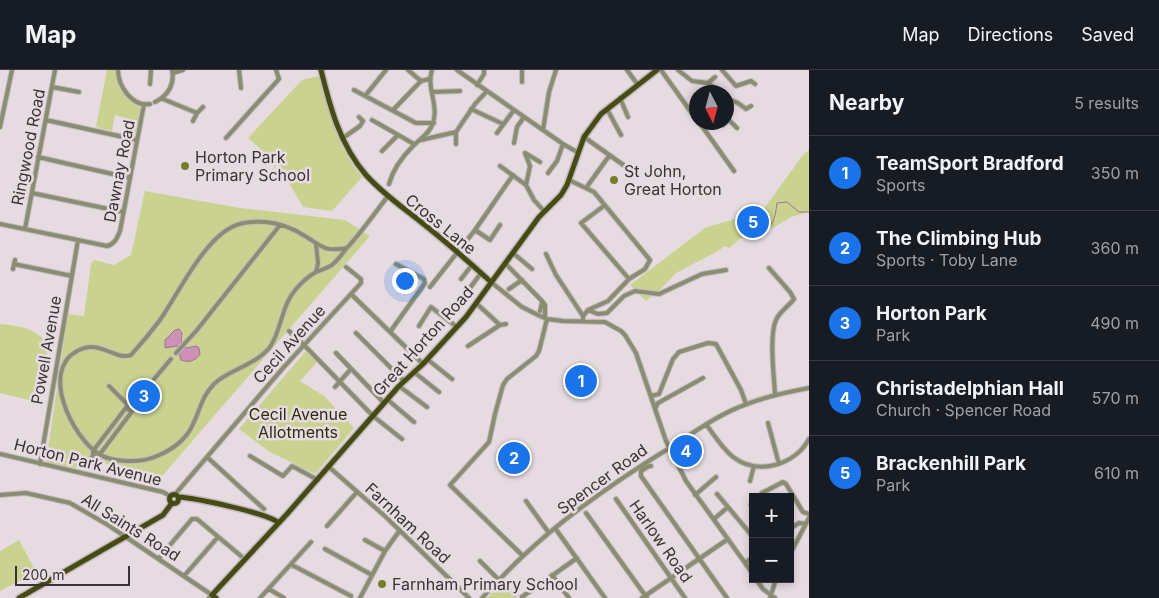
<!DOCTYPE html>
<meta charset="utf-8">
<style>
:root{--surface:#171b24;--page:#20242c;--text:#f1f3f6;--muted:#9ea1a6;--line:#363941;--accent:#1a73e8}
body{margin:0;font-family:Inter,sans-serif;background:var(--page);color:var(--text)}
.controls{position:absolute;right:15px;bottom:15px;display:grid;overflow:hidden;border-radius:0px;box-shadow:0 2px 8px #0003}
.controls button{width:45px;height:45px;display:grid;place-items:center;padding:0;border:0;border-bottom:1px solid var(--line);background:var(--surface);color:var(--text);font:25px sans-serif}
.compass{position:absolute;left:689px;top:15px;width:45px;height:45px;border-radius:50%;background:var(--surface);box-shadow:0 2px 8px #0003;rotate:174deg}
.scale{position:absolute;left:15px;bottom:12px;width:115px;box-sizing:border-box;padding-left:5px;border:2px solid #383336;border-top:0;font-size:14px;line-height:18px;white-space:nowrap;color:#383336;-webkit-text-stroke:4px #e6dbe1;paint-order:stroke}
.you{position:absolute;left:404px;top:210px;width:18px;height:18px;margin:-12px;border:4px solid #fff;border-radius:50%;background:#1a73e8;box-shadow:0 0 0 8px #1a73e833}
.badge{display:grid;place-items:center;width:32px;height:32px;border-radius:50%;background:var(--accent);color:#fff;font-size:16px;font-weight:700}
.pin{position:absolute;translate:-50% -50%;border:2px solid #fff;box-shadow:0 1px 5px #0006}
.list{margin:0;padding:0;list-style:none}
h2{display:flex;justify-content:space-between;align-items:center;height:65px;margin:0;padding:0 20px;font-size:21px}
h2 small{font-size:16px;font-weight:400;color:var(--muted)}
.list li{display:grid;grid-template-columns:32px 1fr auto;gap:15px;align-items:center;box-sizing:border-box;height:75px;padding:0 20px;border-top:1px solid var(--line)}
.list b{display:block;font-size:19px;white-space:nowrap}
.list p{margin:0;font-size:16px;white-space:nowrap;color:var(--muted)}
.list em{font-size:16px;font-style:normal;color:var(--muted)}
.map{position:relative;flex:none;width:809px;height:528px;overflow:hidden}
header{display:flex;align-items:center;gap:30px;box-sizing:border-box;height:70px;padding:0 25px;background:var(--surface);border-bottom:1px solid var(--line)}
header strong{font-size:24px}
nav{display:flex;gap:28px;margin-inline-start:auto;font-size:18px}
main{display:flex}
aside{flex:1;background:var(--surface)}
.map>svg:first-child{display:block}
</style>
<header>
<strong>Map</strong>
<nav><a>Map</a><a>Directions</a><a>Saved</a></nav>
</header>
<main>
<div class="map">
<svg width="809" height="528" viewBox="0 0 809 528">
<rect width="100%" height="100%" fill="#e6dbe1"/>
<path fill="#cad28f" d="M107,0h8c1,17 9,29 25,36l1,4 -6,26 -5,-1 2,-15 -17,-5 -3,16 -16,-4z
M319,6c10,38 18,70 43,101l-30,34 -29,-4 -25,-43 -20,24 19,-25 -29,-25 54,-58z
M809,80v62l-18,5 -20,12 -30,9 -12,10 -4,-2 -7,5 -42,22 -15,16 -15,12 -16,-16 75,-57 58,-18 40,-55z
M145,121l95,17 105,12 25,16 -208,240 -72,-16 -10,1 -4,7 -30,-6 22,-148 16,2 7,-52 3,-4 20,5 17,-10z
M0,254c20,2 35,4 48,20l-8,51 -7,6 -33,-8z
M306,281l11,11 -17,19 24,15 30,32 -39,46 -45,-22 -31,-23z
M19,470l17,32 -36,19v-40z
M505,511l13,17h-31z"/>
<path fill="#cd90b7" stroke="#a07490" d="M179,259l3,4c-1,6 -1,11 4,15l10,-2 3,2 1,6c-4,7 -12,9 -19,6l-4,-14 -12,2v-8l10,-10z"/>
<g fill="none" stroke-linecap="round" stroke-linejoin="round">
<path stroke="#a07490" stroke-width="1" d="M760,164c14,-9 15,-15 17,-31l10,-1 12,10h10"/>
<defs>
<path id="minor" d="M118,0c0,16 14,37 32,34
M239,0l2,18
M408,0l13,11
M457,0l106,74 14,8
M627,0l11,15
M661,0l35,49
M678,0l14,11 16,2 7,-6
M722,0l14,16 15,-5 4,3
M173,3l10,-3
M522,12v-12
M708,13l12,9
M150,14l1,-14
M477,15l7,-11v-4
M52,17l27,5
M354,20l62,33h18
M432,22l28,-1
M365,26l21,-26
M620,28l8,19
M726,28l12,5 8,6 5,-3
M163,29l34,14 -4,8
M155,32c13,-6 20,-18 17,-32
M471,39l32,15
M607,39l14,26
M393,40l28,-29 8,-2
M197,43l6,-6
M726,47l11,11
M46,50l91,20
M372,50l42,24
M699,52l35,49
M723,55l6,-5
M0,57l12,-57
M543,60l6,-38 7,-22
M456,62v12
M497,63l17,-23
M584,67l45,32
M226,68l53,-59 -3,-9
M343,68l17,-12 3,-5 -4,-4
M421,70l35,-8 19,-28 12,-13
M514,73l3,-16 7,-10
M382,81l16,-16
M525,83l5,13 -4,19 8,15 10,11
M525,83l15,9
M38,87l92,21
M500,96l26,19
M548,103l9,-12 6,-17
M569,110l25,12 56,68 -5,9 -16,10 -21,22 -20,9 -5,6v5
M389,114c4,-15 13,-27 24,-38 7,-7 17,-13 20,-23 6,-18 -7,-36 -1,-53
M586,118l23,-32
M32,123l91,19
M605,135l-24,18 48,56
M0,154l107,22c8,-2 10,-8 13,-15l24,-127
M25,159l30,-159
M475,160l15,10 10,-15
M347,178c-23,4 -24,-1 -42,-12 -11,-7 -26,-13 -39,-14 -10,-1 -25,0 -34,5 -29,14 -54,67 -72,93 -9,12 -19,24 -29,35 -17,6 -31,-17 -54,-4 -37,20 -5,86 22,103 14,9 43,9 58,2 15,-6 30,-17 36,-32 7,-14 9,-28 21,-40 14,-14 42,-19 56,-37 12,-18 11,-41 26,-58 5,-6 13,-13 20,-17 6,-3 13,-4 17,-8 5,-4 9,-10 13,-15 15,-16 28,-35 42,-53
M513,183l19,16
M546,184l10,21 27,41
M14,194l58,12
M506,194l36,37 3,4v13
M769,198l21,24 4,7c-5,7 -14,12 -18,21 -7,15 -2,57 -1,74
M13,199l2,-9
M316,202l2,-9 -2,-19
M461,209l11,-14
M491,212l31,25 16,8 9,4 16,2 42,1 16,9 4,4 11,18 30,88 20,40 67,93
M430,217l45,-57 38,-55
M509,219l13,-9
M351,224l72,70
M476,233l24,22 6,-1
M456,237l25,-34
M588,240l10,4 9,-1 17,-17 11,-5 24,3 43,-20 24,-4
M540,241l2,-8
M419,256l12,-19 26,20
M289,261l15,14 69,71 29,23
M390,262l35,-49 -1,-4 -28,-15
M356,263l48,48
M468,276l32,-21
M176,283l21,-23 83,-105
M336,283l48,50
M427,289l25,20
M414,302l25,20
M109,316l19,19 -35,46v5l2,1 5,-3 33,-44
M399,316l28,21
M335,317l15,-17
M651,326l8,-2 14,-35 6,-7 29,-9 8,1 25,46 5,14
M388,330l26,22
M127.5 337a3.5 3.5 0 1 1 7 0a3.5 3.5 0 1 1-7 0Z
M133,334l38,-45
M655,339l3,-6 45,-25
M768,353l11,41
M706,354c8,11 16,24 27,33 25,19 62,8 76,-18
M0,384l163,38 7,4
M250,386l33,20 9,-10 26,14
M207,387l57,52
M87,393l6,-7
M40,394l38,-224
M651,396h-2l-8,5v5l86,122
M329,397l57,50 83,81
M750,411l4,-15
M177,422l106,-124 78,-85v-4l-15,-12
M717,424l11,13
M0,425l26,-2 44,10 38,22 104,70 -3,3
M695,425l21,-18
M759,427l3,-4 21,-11 3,2 17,28 6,2
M616,429l69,99
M526,431l23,32
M751,435l2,-2
M586,443l61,85
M714,449l14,-12 25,30
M327,456l30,-34
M555,458l50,70
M790,459l9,-6 7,1
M365,470l20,11
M325,479l47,26
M790,484l19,-36
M523,486l-73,-71 39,-43 6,-28 8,-29 4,-6 29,-23 3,-5 8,-32
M159,488l33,-39h5l44,37
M480,491l19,19
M745,493l8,-6
M292,495l59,31
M552,505l17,23
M184,506l34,-39
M756,509l7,10 12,9
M269,519l15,9
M522,527l55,-39
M260,528l51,-56
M360,528l25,-47 15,-21
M482,528c13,-14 26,-28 40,-41 44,-42 97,-78 149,-110 25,-16 48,-33 76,-43 20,-8 41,-12 62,-16
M642,528l86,-59
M770,528l6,-19"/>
<path id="major" d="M321,0c9,37 19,75 45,105 16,18 36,32 55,47 24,19 47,39 70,60
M169.5 429a4.5 4.5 0 1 1 9 0a4.5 4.5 0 1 1-9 0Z
M178,427c18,1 89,16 101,26
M19,528l144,-83 9,-12
M216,528l-4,-3 75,-81 112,-128 24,-22 43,-47 73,-100 22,-22 6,-10 17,-48 17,-23 56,-44"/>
</defs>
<use href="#minor" stroke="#c3b9bf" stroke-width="6"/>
<use href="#major" stroke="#c3b9bf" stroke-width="8"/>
<use href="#minor" stroke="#8a8d71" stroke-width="4"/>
<use href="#major" stroke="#464b13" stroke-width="5"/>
</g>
<g fill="#767d27" stroke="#e6dbe1" stroke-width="2">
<circle cx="185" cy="96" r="5"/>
<circle cx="614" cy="110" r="5"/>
<circle cx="382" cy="514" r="5"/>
</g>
<g text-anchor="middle" stroke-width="5" stroke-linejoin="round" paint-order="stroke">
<g font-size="16" fill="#383336" stroke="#e6dbe1">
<text transform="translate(28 77) rotate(-79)" y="6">Ringwood Road</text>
<text transform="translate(119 101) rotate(-79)" y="6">Dawnay Road</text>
<text transform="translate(441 154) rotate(39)" y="6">Cross Lane</text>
<text transform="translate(423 271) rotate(-48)" y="6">Great Horton Road</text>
<text transform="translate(289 274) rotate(-48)" y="6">Cecil Avenue</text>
<text transform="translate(46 280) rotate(-80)" y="6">Powell Avenue</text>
<text transform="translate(88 392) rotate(14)" y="6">Horton Park Avenue</text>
<text transform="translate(602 409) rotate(-36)" y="6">Spencer Road</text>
<text transform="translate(408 453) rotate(43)" y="6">Farnham Road</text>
<text transform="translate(131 457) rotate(32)" y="6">All Saints Road</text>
<text transform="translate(661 471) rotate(55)" y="6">Harlow Road</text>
</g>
<g font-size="16" fill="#383336" stroke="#e6dbe1" text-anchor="start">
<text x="195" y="93">Horton Park<tspan x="195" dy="18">Primary School</tspan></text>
<text x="624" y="107">St John,<tspan x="624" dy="18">Great Horton</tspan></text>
<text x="392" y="520">Farnham Primary School</text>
</g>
<g font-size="16" fill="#2b2d0f" stroke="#e6dbe1">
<text x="298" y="350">Cecil Avenue<tspan x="298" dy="18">Allotments</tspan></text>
</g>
</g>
</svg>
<div class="controls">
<button>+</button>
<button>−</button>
</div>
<svg class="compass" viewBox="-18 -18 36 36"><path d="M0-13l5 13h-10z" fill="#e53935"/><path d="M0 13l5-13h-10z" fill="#9ea1a6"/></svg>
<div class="scale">200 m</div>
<div class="you"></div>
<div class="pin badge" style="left:581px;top:311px">1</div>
<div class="pin badge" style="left:514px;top:388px">2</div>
<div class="pin badge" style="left:144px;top:326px">3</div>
<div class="pin badge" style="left:686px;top:381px">4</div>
<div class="pin badge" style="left:753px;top:152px">5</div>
</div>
<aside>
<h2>Nearby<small>5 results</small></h2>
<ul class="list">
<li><span class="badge">1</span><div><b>TeamSport Bradford</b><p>Sports</p></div><em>350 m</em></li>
<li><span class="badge">2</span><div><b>The Climbing Hub</b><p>Sports · Toby Lane</p></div><em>360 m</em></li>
<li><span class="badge">3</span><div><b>Horton Park</b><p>Park</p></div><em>490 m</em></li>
<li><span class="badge">4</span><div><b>Christadelphian Hall</b><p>Church · Spencer Road</p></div><em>570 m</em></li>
<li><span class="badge">5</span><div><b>Brackenhill Park</b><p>Park</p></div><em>610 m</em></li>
</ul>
</aside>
</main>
